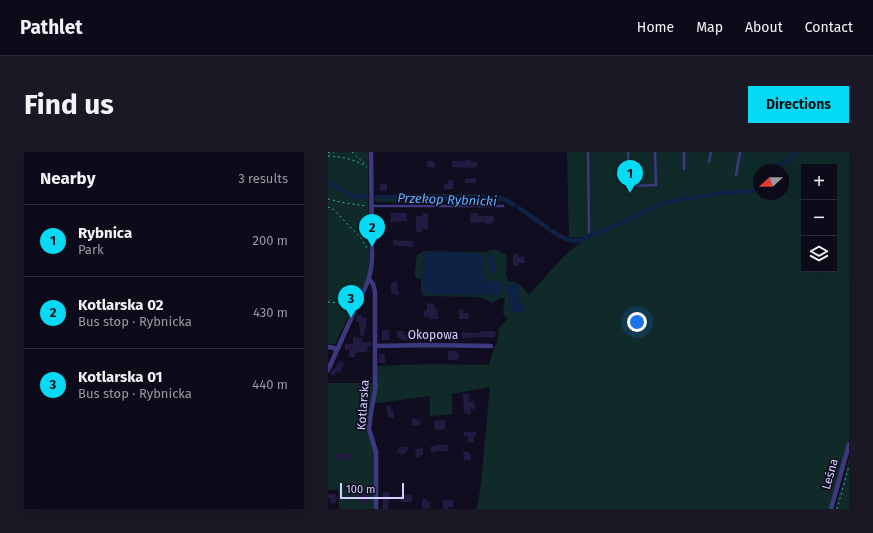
<!DOCTYPE html>
<meta charset="utf-8">
<style>
:root{--surface:#0d0a19;--page:#1b1826;--text:#f1f3f6;--muted:#9a9aa2;--line:#2d2b38;--accent:#04daf4}
body{margin:0;font-family:"Fira Sans",sans-serif;background:var(--page);color:var(--text)}
.controls{position:absolute;right:12px;top:12px;display:grid;overflow:hidden;border-radius:0px;box-shadow:0 4px 16px #0002}
.controls button{width:36px;height:36px;display:grid;place-items:center;padding:0;border:0;border-bottom:1px solid var(--line);background:var(--surface);color:var(--text);font:20px sans-serif}
.compass{position:absolute;left:425px;top:12px;width:36px;height:36px;border-radius:50%;background:var(--surface);box-shadow:0 4px 16px #0002;rotate:249deg}
.scale{position:absolute;left:12px;bottom:10px;width:64px;box-sizing:border-box;padding-left:4px;border:2px solid #d4cefe;border-top:0;font-size:11px;line-height:14px;white-space:nowrap;color:#d4cefe;-webkit-text-stroke:3px #110d21;paint-order:stroke}
.you{position:absolute;left:309px;top:170px;width:14px;height:14px;margin:-10px;border:3px solid #fff;border-radius:50%;background:#1a73e8;box-shadow:0 0 0 6px #1a73e833}
.badge{display:grid;place-items:center;width:26px;height:26px;border-radius:50%;background:var(--accent);color:#111;font-size:13px;font-weight:700}
.pin{position:absolute;translate:-50% -33px;filter:drop-shadow(0 1px 2px #0008)}
.pin::after{content:'';position:absolute;top:21px;width:14px;height:12px;background:inherit;clip-path:polygon(0 0,100% 0,50% 100%)}
.list{margin:0;padding:0;list-style:none}
h2{display:flex;justify-content:space-between;align-items:center;height:52px;margin:0;padding:0 16px;font-size:17px}
h2 small{font-size:13px;font-weight:400;color:var(--muted)}
.list li{display:grid;grid-template-columns:26px 1fr auto;gap:12px;align-items:center;box-sizing:border-box;height:72px;padding:0 16px;border-top:1px solid var(--line)}
.list b{display:block;font-size:15px;white-space:nowrap}
.list p{margin:0;font-size:13px;white-space:nowrap;color:var(--muted)}
.list em{font-size:13px;font-style:normal;color:var(--muted)}
.icon{flex:none;width:22px;height:22px;fill:none;stroke:currentColor;stroke-width:2;stroke-linecap:round;stroke-linejoin:round}
.map{position:relative;flex:none;width:521px;height:357px;overflow:hidden;border-radius:0px}
header{display:flex;align-items:center;gap:24px;box-sizing:border-box;height:56px;padding:0 20px;background:var(--surface);border-bottom:1px solid var(--line)}
header strong{font-size:19px}
nav{display:flex;gap:22px;margin-inline-start:auto;font-size:14px}
.intro{display:flex;align-items:center;justify-content:space-between;box-sizing:border-box;height:96px;padding:0 24px}
h1{margin:0;font-size:28px}
.button{padding:10px 18px;border-radius:0px;background:var(--accent);color:#111;font-size:14px;font-weight:700}
main{display:flex;gap:24px;padding:0 24px}
aside{flex:1;background:var(--surface);border-radius:0px;box-shadow:0 4px 16px #0002}
.map>svg:first-child{display:block}
</style>
<header>
<strong>Pathlet</strong>
<nav><a>Home</a><a>Map</a><a>About</a><a>Contact</a></nav>
</header>
<div class="intro"><h1>Find us</h1><a class="button">Directions</a></div>
<main>
<aside>
<h2>Nearby<small>3 results</small></h2>
<ul class="list">
<li><span class="badge">1</span><div><b>Rybnica</b><p>Park</p></div><em>200 m</em></li>
<li><span class="badge">2</span><div><b>Kotlarska 02</b><p>Bus stop · Rybnicka</p></div><em>430 m</em></li>
<li><span class="badge">3</span><div><b>Kotlarska 01</b><p>Bus stop · Rybnicka</p></div><em>440 m</em></li>
</ul>
</aside>
<div class="map">
<svg width="521" height="357" viewBox="0 0 521 357">
<rect width="100%" height="100%" fill="#110d21"/>
<path fill="#102a2a" fill-rule="evenodd" d="M0,0h40l1,110 -1,11 -3,9 -30,62h-7z
M239,0h282v288l-19,69h-353l4,-26 9,-96 -38,7v20l-22,2v-20l-52,7 -5,-1 3,-36 52,-2 61,1 5,-18 3,-4 2,-15 9,-10 -5,-4 2,-16h-5l-8,5 -7,-4 -5,-2 -56,-1 -3,-3v-14l-5,-1c-3,-7 1,-15 1,-23l7,-4 62,1c11,-5 11,-1 21,3l-1,21 3,6c10,-2 15,7 20,13l35,-39 24,-19h-19zM476,15h30v102h-30zM431,18h24v24h-24zM99,100l52,1 4,1 1,2c0,9 -3,19 4,25h13l2,3 -1,11h-3l-74,-1 -2,-1 -1,-3 1,-32 1,-4z
M117,42h37l18,3 1,3 -1,2 -41,1 -32,-2 -31,2 -9,-1h-9l-3,-1v-6z
M0,231h47l-5,19 -3,24 2,10 6,18 -1,55h-35l-1,-20 -10,1z
M521,307v50h-14z"/>
<path fill="#0d2245" d="M99,100l53,1 3,1 1,2c0,9 -3,19 4,25h13l2,3 -1,11h-3l-74,-1 -2,-1 -1,-3 1,-32 1,-4z
M163,101c5,4 4,13 4,19l-1,2 -1,1c-4,-6 -10,-17 -2,-22z
M183,132l5,1 3,4 1,11 5,7 -4,5 -4,1 -5,-1 -2,-7 -3,-18 1,-2z"/>
<g fill="none" stroke-linecap="round" stroke-linejoin="round">
<path stroke="#0d2245" stroke-width="4.5" d="M444,18l5,-4 10,-5 9,-9
M0,30l24,14 3,1h11
M50,45l120,1 6,1 10,6
M191,56l29,20
M224,79c11,7 16,11 30,9l84,-38 47,-8 37,-3 3,-2 6,-9"/>
</g>
<path fill="#221a41" d="M137,8h6v2h6v5h-4v1l-21,-1v-6h13z
M99,9h6v2h2v5l-8,-1z
M141,26h7v5h-11v-4z
M120,28h5v9h-9v-5h4z
M52,32h7v7h-7z
M63,61h16v8l-17,1z
M94,61h6v16h-6v3h-6v-16h6z
M142,61h8v3h16v5l-3,3h-6v-2l-15,1z
M65,88l20,1v6l-20,-2z
M190,101v4l6,-1 1,7h-7v3h-5v-12z
M65,130h4v8h1l1,5h-4v-1h-4v-11h2z
M99,151l7,1v4h2v3h2v8h-8v-2h-6v-6h3z
M131,157l4,1v3h6l-1,6h-9z
M29,163h5v3h4v10h-1l-1,8 -4,-1 -1,-13h-3z
M54,178h7v10h-7z
M69,179h7v4h4v5h-6l-5,-4z
M152,179h16l-1,6 -3,1 -8,-1 -22,1v-6h4v1h14z
M103,180l6,1v1h2v6h-8z
M25,185l9,1v4h9v5l-3,-1 -1,6h-10v1h-2v4h-6v-7h-4v-6h8z
M120,199h9v3h2v4h-2v2h-9z
M51,202h6v9h-6z
M11,209l5,2 -4,10 -4,-1 -2,4 -4,-2 3,-6 2,1 3,-7h1z
M135,242h6v7h5l1,11 -4,-4v6h-5v-1h-2z
M58,254h5l1,5h2v6l-2,1 -1,-1h-3z
M84,267h5v2l3,-1 1,5 -9,1z
M117,268v9l-10,1 -1,-9z
M136,280h12v4h-2v6h-6v-6h-4z
M107,293h13v6h-12v1h-5v-6h5z
M72,295h8v4h-3v3l-4,1v-2h-3v-4l2,-1z
M95,295v8h-3v2h-4l-1,-8h4z
M135,300h6v2h2v6h-7z
M10,301h13v6l-9,1v-1h-4z
M32,340h8v11h-8z
M61,340l1,7h-1l-1,10h-5v-16z
M0,342h8l1,3 -1,1v5l-5,1 -1,-5 -2,-2z
M76,343h8v7h-11l-1,-6z
M94,347h5v3h3v6l-8,1z
M115,348h10l1,3 -1,1v3h-5v2h-5z"/>
<g fill="none" stroke-linecap="round" stroke-linejoin="round">
<path stroke="#30b0aa" stroke-width="1" stroke-dasharray="2 3" stroke-linecap="butt" d="M24,0l14,13
M0,1l6,-1
M0,4c15,1 26,3 39,11
M0,47l17,4 22,3
M0,55l5,2 28,29 7,12
M0,150l25,2
M509,357l12,-43"/>
<path stroke="#3c397f" stroke-width="2.5" d="M260,0l1,80
M300,0l1,32 2,2 25,-1 -1,-33
M356,0v17
M381,10l2,-10
M408,23l4,-23
M44,54h131"/>
<path stroke="#3c397f" stroke-width="4.5" d="M41,127l4,5 2,8v91l1,2 -5,27 -2,17 7,23v57
M47,194l53,-1 63,1
M0,195h2l7,2
M0,218c9,-20 18,-40 27,-60 9,-21 16,-29 17,-53l-1,-105
M503,357l18,-65"/>
</g>
<g text-anchor="middle" stroke-width="3.5" stroke-linejoin="round" paint-order="stroke">
<g font-size="12" fill="#d4cefe" stroke="#110d21">
<text x="105" y="187">Okopowa</text>
<text transform="translate(35 253) rotate(-86)" y="4">Kotlarska</text>
<text transform="translate(502 322) rotate(-74)" y="4">Leśna</text>
</g>
<g font-size="13" font-style="italic" fill="#5db1fc" stroke="#110d21">
<text transform="translate(119 47) rotate(2)" y="5">Przekop Rybnicki</text>
</g>
</g>
</svg>
<div class="controls">
<button>+</button>
<button>−</button>
<button><svg class="icon" aria-label="layers" viewBox="0 0 24 24"><path d="M12 4l9 5-9 5-9-5zM3 14l9 5 9-5"/></svg></button>
</div>
<svg class="compass" viewBox="-18 -18 36 36"><path d="M0-13l5 13h-10z" fill="#e53935"/><path d="M0 13l5-13h-10z" fill="#9a9aa2"/></svg>
<div class="scale">100 m</div>
<div class="you"></div>
<div class="pin badge" style="left:302px;top:41px">1</div>
<div class="pin badge" style="left:44px;top:95px">2</div>
<div class="pin badge" style="left:23px;top:166px">3</div>
</div>
</main>
